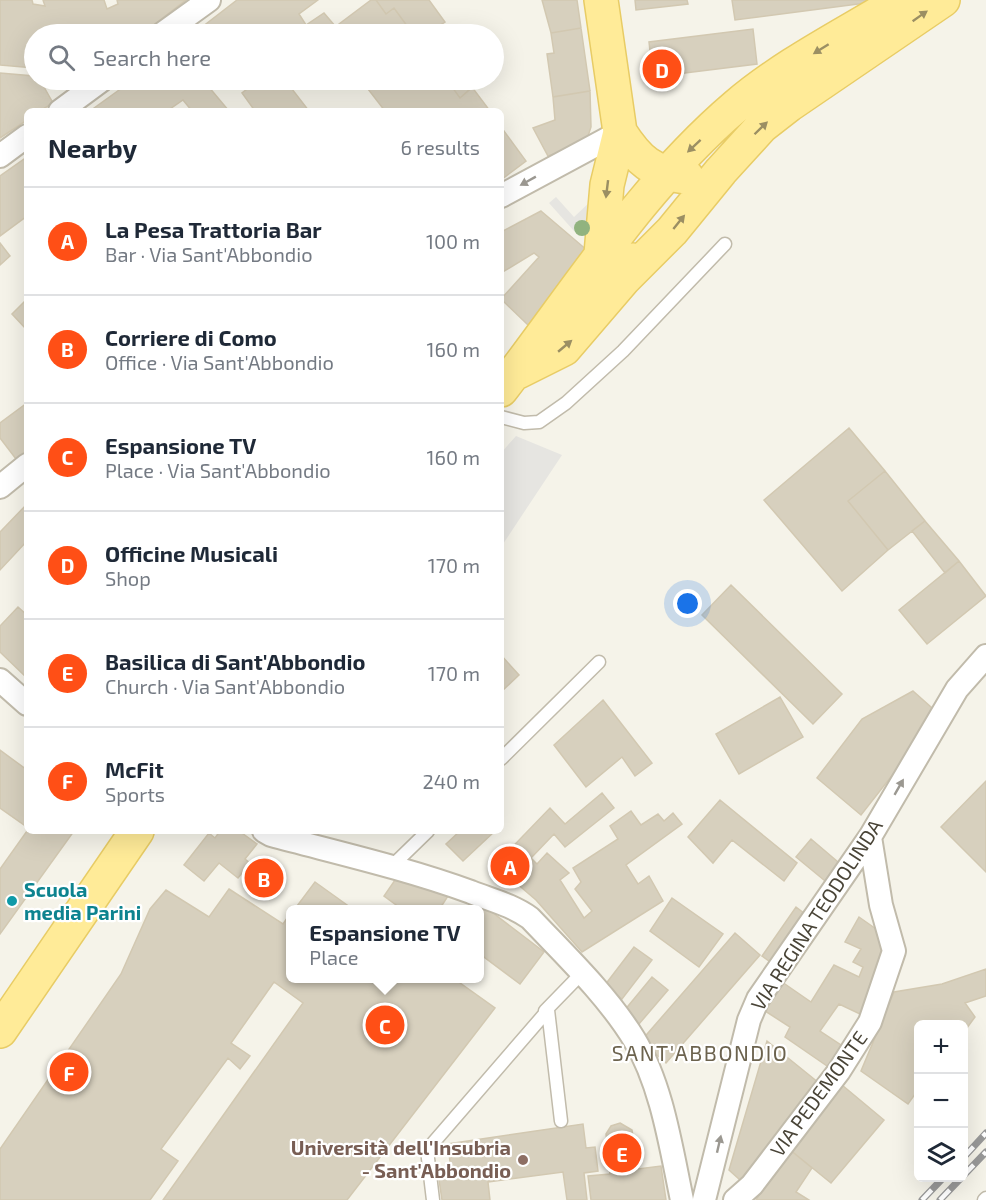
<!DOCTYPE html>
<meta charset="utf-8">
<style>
:root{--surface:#fff;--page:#f6f6f7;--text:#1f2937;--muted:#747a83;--line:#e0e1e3;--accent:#ff4f16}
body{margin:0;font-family:"Exo 2",sans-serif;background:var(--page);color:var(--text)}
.controls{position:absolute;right:18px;bottom:18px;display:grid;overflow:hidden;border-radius:9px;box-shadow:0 6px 24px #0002}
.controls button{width:54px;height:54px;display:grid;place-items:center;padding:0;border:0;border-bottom:2px solid var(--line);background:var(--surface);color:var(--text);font:30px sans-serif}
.you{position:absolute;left:688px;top:604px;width:21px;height:21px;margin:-15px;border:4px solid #fff;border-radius:50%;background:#1a73e8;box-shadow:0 0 0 9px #1a73e833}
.badge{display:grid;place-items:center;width:39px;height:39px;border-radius:50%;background:var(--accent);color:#fff;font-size:20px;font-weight:700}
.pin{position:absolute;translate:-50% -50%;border:3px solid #fff;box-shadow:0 2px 6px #0006}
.popup{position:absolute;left:286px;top:905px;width:198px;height:78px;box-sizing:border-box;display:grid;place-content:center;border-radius:9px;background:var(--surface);filter:drop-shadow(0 2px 4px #0005);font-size:20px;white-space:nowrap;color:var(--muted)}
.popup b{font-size:22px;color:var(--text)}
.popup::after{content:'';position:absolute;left:50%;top:100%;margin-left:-12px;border:12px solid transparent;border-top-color:var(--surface)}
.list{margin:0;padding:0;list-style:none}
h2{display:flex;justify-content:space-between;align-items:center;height:78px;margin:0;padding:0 24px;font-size:26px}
h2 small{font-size:20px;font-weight:400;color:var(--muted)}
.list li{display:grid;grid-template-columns:39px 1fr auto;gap:18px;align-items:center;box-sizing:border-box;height:108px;padding:0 24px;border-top:2px solid var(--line)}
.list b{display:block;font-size:22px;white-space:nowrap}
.list p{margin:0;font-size:20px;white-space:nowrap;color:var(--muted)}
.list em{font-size:20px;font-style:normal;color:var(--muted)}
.icon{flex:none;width:33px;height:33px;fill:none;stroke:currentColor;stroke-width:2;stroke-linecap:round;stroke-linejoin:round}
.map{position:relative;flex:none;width:986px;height:1200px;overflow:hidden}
.search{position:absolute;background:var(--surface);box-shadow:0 6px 24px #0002;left:24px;top:24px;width:480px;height:66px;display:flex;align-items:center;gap:15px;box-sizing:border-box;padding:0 21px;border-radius:33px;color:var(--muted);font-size:22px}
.panel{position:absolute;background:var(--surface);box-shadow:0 6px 24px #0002;left:24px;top:108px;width:480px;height:726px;border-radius:9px}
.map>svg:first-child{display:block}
</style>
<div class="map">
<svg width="986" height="1200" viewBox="0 0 986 1200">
<rect width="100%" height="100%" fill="#f5f3e9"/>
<path fill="#e6e5e1" d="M556,197l18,20 17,-16 7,8 -24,22 -25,-28z
M516,436l46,19 -61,92v-94z"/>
<path fill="#d7d0be" stroke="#d2c8b1" stroke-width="1.5" d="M0,0h32l1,4 12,2 -2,-6h61l3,9 11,-5 -1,-4h69l-44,34h-108v34l-34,-3z
M318,0l-19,14 7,11 18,-12 11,13 -10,8h-132l44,-34z
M371,0h5l10,14 8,-6 19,26h-85l-1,-1z
M376,0h53l16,22 -6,4 6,8h-32l-19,-26 -8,6z
M542,0h35l4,28 -30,5z
M635,0h52l1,4 -52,6z
M732,0h157l-154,20z
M581,28l9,63 -37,6 -6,-43 7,-1 -3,-20z
M753,29l4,35 -104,13 -4,-35z
M0,73l34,3v4h6l13,23 -13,8h-13v9l-27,18z
M133,80h70l26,31h-37l-9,-11 -16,11h-77z
M259,80h26l24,31h-54l-13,-18z
M361,80h86l13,18 12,-11 18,24h-105z
M447,80h34l-21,18z
M590,91l1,36 -4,12 -29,21 -4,-6 -6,2 -15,-28 22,-8 -2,-23z
M501,127l25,34 -25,19z
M27,157v59l-27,20v-60z
M541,211l47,40 -59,75 -28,-27 38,-42 -5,-4 -33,20v-41z
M0,243l10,13 -10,9z
M27,299v31l-15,-16z
M27,403v48l-11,8 -16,-21v-15z
M849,428l36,43 -37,30 40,49 -46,41 -78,-91z
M885,471l40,50 -37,29 -40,-49z
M27,504v37l-27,29v-38z
M925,521l34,40 -14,12 -33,-42z
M959,561l27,35 -59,48 -28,-34z
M731,585l111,109 -29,30 -111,-109z
M18,607l9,8v63l-27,-26v-26z
M501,655l18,20 -18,17z
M913,691l19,17 -27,51 -44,56 -44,-37 45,-59z
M780,697l23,40 -64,37 -23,-40z
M603,700l49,63 -17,13 -13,-19 -36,30 -32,-42z
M0,750l27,20v57l-27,-19z
M986,781v91l-45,-45z
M602,793l12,15 -49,39 -11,-13 -23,24 6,6 10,-11 22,20 -9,7 24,38 8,-7 -17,-22 6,-7 -8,-14 45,-29 -8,-13 21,-15 10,14 17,-11 6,7 9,-8 9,11 -56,41 12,19 11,-8 14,25 -81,51 -46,-52 -41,-35 55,-57 15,16z
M720,800l77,63 -13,18 -52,-41 -19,23 -25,-26z
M27,831h47l-74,103v-65z
M220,831h19l18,13 -12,15 5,4 -12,15 -19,-15 -15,18 -20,-16 25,-32 6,5z
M460,831h35l-32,30 -17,-17z
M811,839l33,28 -14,18 -34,-28z
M395,880l41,7 12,9 -9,14h-36l-19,-14z
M315,882l39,28h-60z
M229,889l54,35 7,-10v64h163l42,30 -148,192h-184l140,-197 -29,-21 -43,61 19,13 -10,13 -12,-11 -67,91 17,12 -28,39h-150v-51l121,-175 29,-65 16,-19 43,27z
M672,898l51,36 -24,33 -49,-36z
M484,906l60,46 -24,32 -40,-30v-42z
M796,907l13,10 -33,49 -14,-10z
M859,917l27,19 -24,79 -23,-11 -19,27 24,16 -14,21 -45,-31 5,-10 -25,-16 17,-29 29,20 23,-37 25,12 4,-10 -10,-5 8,-13 -16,-7z
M735,933l25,22 -94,108 -25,-22z
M634,947l18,13 -30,39 -17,-14z
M986,969v27l-21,7 10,14 -11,15v-8h-46v66l-10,14 -47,-33 33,-79 48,-8z
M652,977l16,13 -29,34 -15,-13z
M767,1041l57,46 -84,93 -11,-10z
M842,1085l42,35 -53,63 -42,-34z
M620,1123l12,7 6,39 23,-3 5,34h-75l-3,-24 22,-2 -4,-40 5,-8z
M583,1124l3,24 9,-1 3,24 -14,2 3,27h-20l-4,-28 -75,10 2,18h-48l-4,-27 13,-2 -3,-27z
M789,1149l23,19 -16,24 13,8h-53z"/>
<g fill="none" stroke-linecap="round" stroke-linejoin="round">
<defs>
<path id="service" d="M501,417l23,6 15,-1 27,-19 57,-52 102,-107
M501,759l98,-97
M392,866l36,-35
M548,1010l13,111
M433,1200l-6,-50 121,-140 -3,1 37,-38
M984,1200l2,-2"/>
<path id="minor" d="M162,34l47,-34
M60,111l42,-31
M0,156l27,-20
M501,196l119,-64
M0,487l27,-22
M0,680l27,24
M264,831l7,4c67,18 134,33 200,57 20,8 41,13 59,26 35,37 77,77 104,121 28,46 37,109 48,161
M704,1200l45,-180 9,-21 112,-162 87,-148 29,-33
M735,1200l17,-15 87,-114 31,-49 24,-71 -13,-46 -11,-68"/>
<path id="primary" d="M620,132c18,28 32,41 67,45
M601,254l6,-69 13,-53 -19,-132
M624,279l48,-48 49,-60 41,-45 27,-21 154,-105
M518,372l46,-23 60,-70 9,-19
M501,390c76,-98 140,-203 235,-284 49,-42 110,-72 165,-106
M0,1031l137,-200"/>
</defs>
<use href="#service" stroke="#c1bbab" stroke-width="15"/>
<use href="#minor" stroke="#c1bbab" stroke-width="26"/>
<use href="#primary" stroke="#e8cc65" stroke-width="36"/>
<use href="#service" stroke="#fff" stroke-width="12"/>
<use href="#minor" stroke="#fff" stroke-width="22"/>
<use href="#primary" stroke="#ffeb98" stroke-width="33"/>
<defs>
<path id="rail" d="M964,1157l22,-24
M964,1175l22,-23
M922,1200l21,-22
M940,1200l21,-22"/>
</defs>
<use href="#rail" stroke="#989898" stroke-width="7"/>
<use href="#rail" stroke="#fff" stroke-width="4.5" stroke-dasharray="14" stroke-linecap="butt"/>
</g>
<circle fill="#91b37f" cx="582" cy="228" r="8"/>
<defs><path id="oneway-solid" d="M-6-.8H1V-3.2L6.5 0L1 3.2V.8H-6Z" transform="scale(1.5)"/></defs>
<g fill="#9b8f63">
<use href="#oneway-solid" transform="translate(920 16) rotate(-35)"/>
<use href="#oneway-solid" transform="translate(821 49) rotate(148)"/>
<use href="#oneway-solid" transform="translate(761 128) rotate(-44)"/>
<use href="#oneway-solid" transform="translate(694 146) rotate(137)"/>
<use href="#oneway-solid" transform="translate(607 189) rotate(97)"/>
<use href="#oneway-solid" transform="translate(679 222) rotate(-51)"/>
<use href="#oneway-solid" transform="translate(565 346) rotate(-40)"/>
</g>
<g fill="#9b9891">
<use href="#oneway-solid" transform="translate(528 181) rotate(151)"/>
<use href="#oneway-solid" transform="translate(899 787) rotate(-60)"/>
<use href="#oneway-solid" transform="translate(719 1144) rotate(-77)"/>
</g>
<circle fill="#0f9aa8" stroke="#fff" stroke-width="2" cx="12" cy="901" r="6"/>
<circle fill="#8d6e63" stroke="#fff" stroke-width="2" cx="523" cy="1160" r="6"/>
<g text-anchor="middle" stroke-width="4.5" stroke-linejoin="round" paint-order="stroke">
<g font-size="20" font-weight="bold" fill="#0d838f" stroke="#fff" text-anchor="start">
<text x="24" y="897">Scuola<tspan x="24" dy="23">media Parini</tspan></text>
</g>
<g font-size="20" fill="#494437" stroke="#fff">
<text transform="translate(817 915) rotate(-57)" y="7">VIA REGINA TEODOLINDA</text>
<text transform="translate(819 1094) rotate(-54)" y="7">VIA PEDEMONTE</text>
</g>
<g font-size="20" font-weight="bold" fill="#785e54" stroke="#fff" text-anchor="end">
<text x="511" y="1155">Università dell'Insubria<tspan x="511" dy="23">- Sant'Abbondio</tspan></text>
</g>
<g font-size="21" letter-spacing="1.5" fill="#6c634e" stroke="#fff">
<text x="700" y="1061">SANT'ABBONDIO</text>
</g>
</g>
</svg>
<div class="controls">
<button>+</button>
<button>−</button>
<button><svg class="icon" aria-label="layers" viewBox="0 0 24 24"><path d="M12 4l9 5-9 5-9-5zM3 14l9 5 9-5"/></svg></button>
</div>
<div class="you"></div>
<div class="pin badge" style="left:510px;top:866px">A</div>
<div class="pin badge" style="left:264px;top:878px">B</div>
<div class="pin badge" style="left:385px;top:1025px">C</div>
<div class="popup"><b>Espansione TV</b>Place</div>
<div class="pin badge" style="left:662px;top:69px">D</div>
<div class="pin badge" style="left:622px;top:1153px">E</div>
<div class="pin badge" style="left:69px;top:1072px">F</div>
<div class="search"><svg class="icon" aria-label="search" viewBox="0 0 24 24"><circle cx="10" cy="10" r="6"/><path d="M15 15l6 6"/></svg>Search here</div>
<section class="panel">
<h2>Nearby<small>6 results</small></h2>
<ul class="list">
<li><span class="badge">A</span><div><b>La Pesa Trattoria Bar</b><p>Bar · Via Sant'Abbondio</p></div><em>100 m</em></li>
<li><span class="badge">B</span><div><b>Corriere di Como</b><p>Office · Via Sant'Abbondio</p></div><em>160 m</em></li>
<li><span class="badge">C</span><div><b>Espansione TV</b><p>Place · Via Sant'Abbondio</p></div><em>160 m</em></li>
<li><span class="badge">D</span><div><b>Officine Musicali</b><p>Shop</p></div><em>170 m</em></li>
<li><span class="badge">E</span><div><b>Basilica di Sant'Abbondio</b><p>Church · Via Sant'Abbondio</p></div><em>170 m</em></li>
<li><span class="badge">F</span><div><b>McFit</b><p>Sports</p></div><em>240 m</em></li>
</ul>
</section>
</div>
